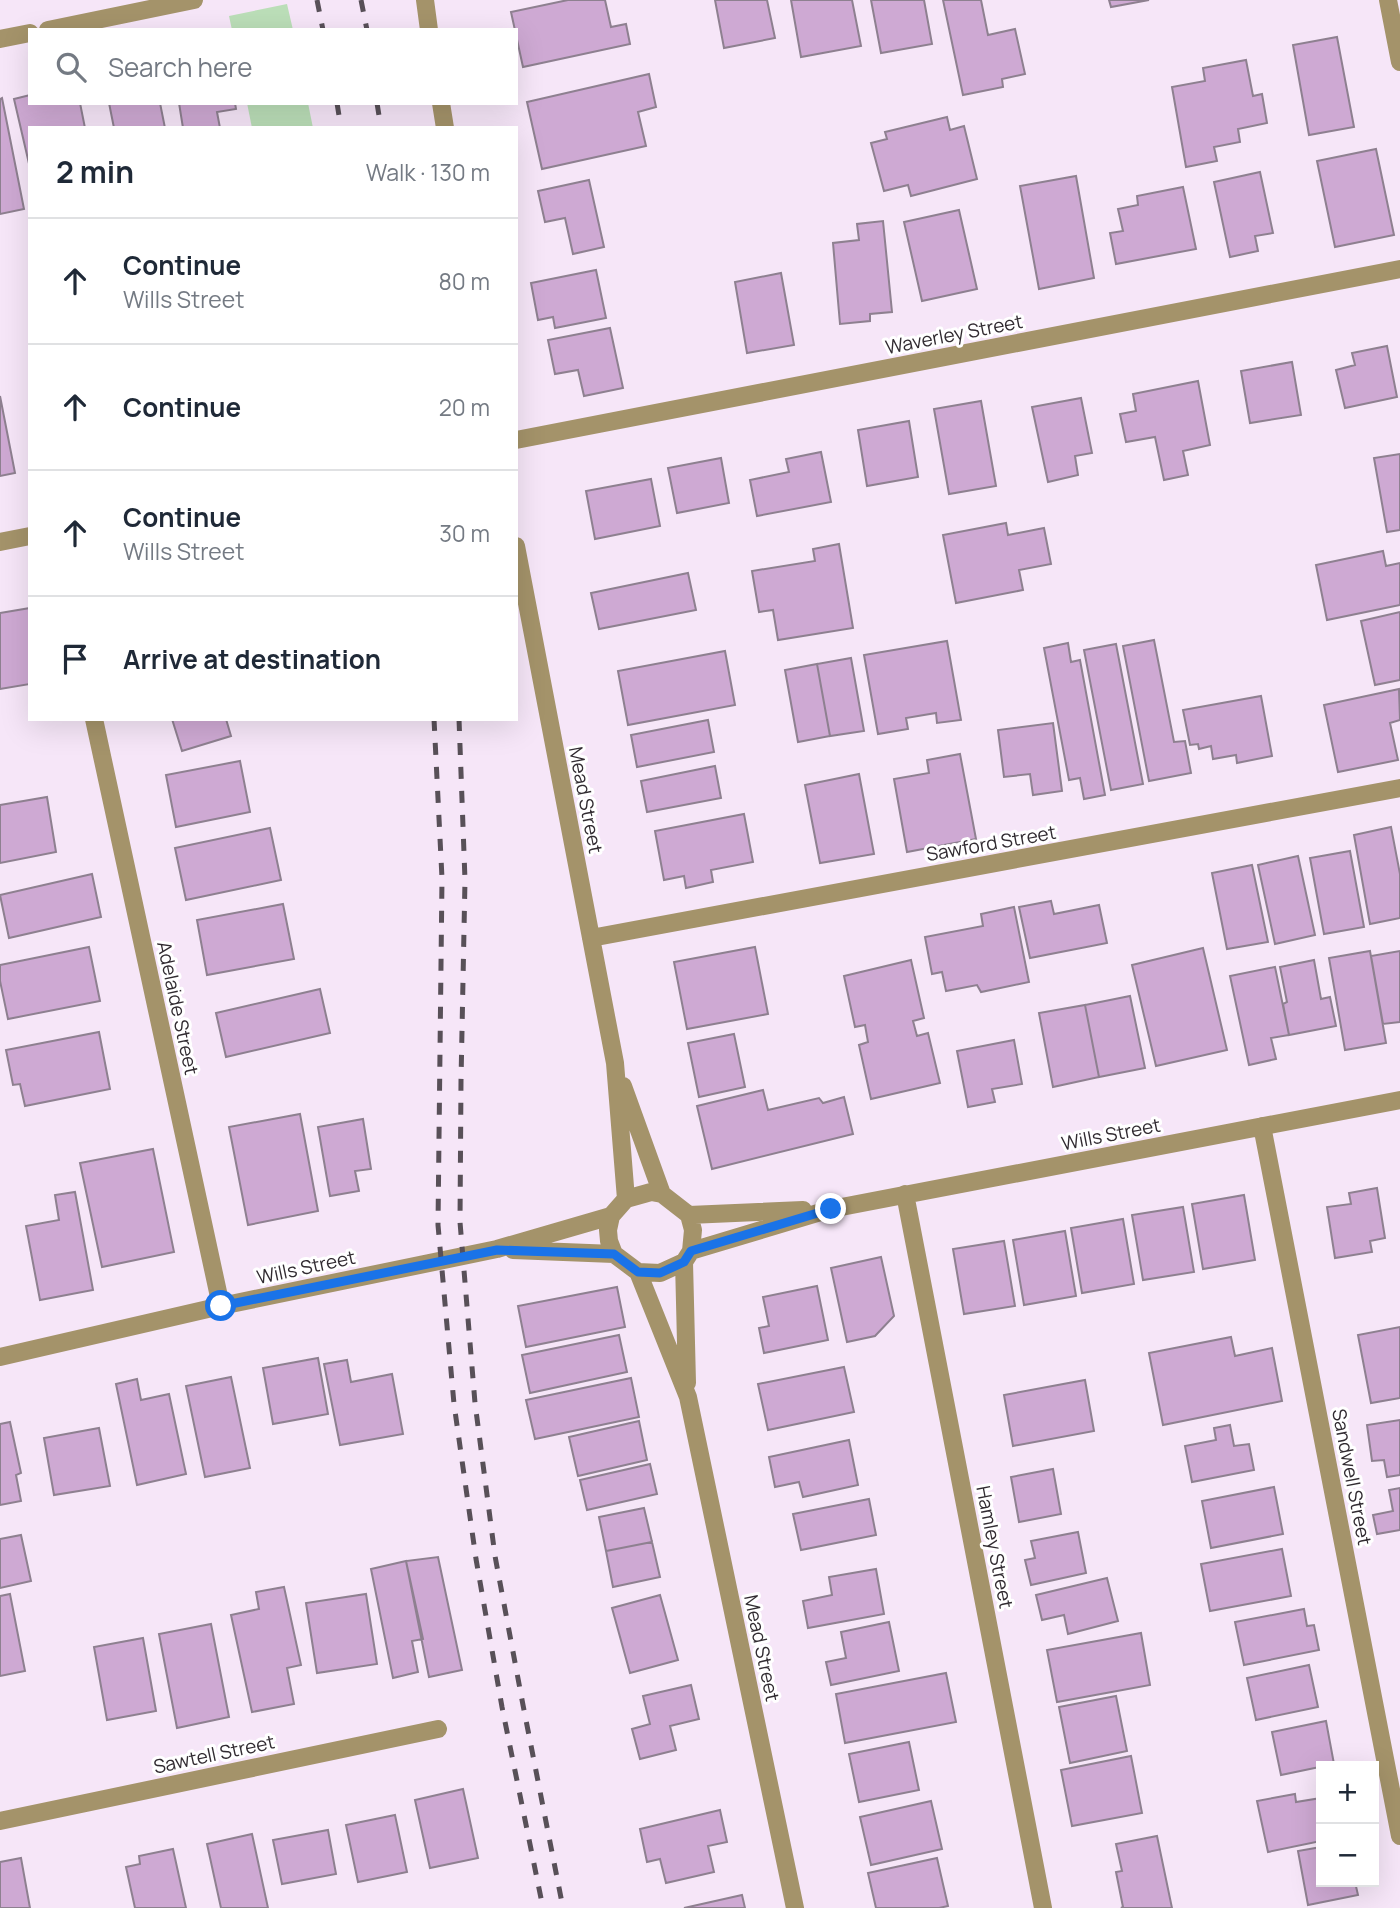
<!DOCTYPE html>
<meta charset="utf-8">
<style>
:root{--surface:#fff;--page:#f6f6f7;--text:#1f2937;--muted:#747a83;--line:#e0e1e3}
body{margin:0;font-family:Manrope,sans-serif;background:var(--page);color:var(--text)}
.controls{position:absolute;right:21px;bottom:21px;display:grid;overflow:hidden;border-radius:0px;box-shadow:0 7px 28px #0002}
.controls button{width:63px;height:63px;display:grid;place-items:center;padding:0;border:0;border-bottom:2px solid var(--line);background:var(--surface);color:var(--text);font:35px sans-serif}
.stop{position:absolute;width:21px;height:21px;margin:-16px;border:5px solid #1a73e8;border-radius:50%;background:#fff}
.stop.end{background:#1a73e8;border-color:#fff;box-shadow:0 2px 7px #0008}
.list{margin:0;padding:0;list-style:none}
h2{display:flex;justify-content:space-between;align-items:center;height:91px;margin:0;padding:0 28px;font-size:30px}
h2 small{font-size:23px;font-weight:400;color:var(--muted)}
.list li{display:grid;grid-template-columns:46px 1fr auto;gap:21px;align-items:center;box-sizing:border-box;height:126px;padding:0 28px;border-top:2px solid var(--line)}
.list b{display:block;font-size:26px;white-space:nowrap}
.list p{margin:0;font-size:23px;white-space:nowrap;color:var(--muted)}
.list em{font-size:23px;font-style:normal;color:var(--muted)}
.icon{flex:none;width:38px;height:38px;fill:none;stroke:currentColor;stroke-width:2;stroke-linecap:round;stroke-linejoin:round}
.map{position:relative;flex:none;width:1400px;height:1908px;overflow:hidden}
.search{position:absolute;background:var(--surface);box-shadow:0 7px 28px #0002;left:28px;top:28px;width:490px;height:77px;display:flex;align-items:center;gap:18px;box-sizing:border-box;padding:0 24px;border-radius:0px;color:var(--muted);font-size:26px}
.panel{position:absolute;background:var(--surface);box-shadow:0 7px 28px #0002;left:28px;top:126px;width:490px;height:595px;border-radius:0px}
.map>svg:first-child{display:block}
</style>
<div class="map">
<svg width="1400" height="1908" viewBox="0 0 1400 1908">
<rect width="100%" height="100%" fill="#f6e6f8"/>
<path fill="#bbdeb8" d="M287,4l6,26h-61l-3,-14z
M247,103h61l5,25h-61z"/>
<path fill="#cea9d3" stroke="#8e8090" stroke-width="2" d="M568,0h37l6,27 15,-3 4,20 -107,23 -12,-55z
M715,0h52l8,38 -51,10z
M791,0h61l9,46 -60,11z
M871,0h53l8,44 -51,9z
M943,0h38l7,35 27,-6 10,45 -23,5 1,8 -40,8z
M1109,0h40l-38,7z
M1337,37l17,90 -45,8 -16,-90z
M1246,60l7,36 9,-2 5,29 -29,6 2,13 -26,5 3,14 -31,6 -14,-80 33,-6 -2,-13z
M649,74l7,33 -18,5 8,34 -104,23 -15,-67z
M30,95v8h50l5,25h-55v40l-16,-69z
M2,98l22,111 -24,5v-115z
M109,103h51l5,25h-51z
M179,103h56l1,6 -19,3 3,16h-37z
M947,117l3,13 14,-4 13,53 -66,17 -3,-11 -24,6 -13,-48 16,-4 -2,-7z
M1376,149l18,86 -59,12 -18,-86z
M1260,172l13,61 -18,3 3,15 -28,6 -16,-75z
M1076,176l18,102 -55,11 -19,-103z
M589,180l15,67 -31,7 -8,-36 -20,4 -7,-31z
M1183,187l13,62 -80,15 -6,-31 13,-2 -5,-22 20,-4 -1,-9z
M959,210l18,79 -55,12 -18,-79z
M883,221l9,91 -22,2v7l-30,3 -7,-81 26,-3 -2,-16z
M596,270l10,48 -51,10 -2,-11 -15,3 -7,-37z
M781,273l13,72 -47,8 -12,-71z
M610,328l13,60 -39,8 -6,-26 -23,4 -7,-34z
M1387,346l10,51 -52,11 -9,-38 19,-5 -3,-12z
M1292,362l9,53 -51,8 -9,-52z
M1198,381l12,64 -27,6 5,24 -24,5 -9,-43 -29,5 -6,-28 16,-3 -3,-17z
M0,396l15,77 -15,3z
M1081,398l11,55 -17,3 3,19 -30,7 -16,-75z
M981,401l15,85 -47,8 -15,-85z
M909,421l9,56 -51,9 -9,-56z
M821,452l10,50 -74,14 -7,-36 39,-8 -3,-13z
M1400,454v76l-13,2 -13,-74z
M721,458l8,45 -52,10 -9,-45z
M651,479l9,47 -65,13 -9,-48z
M1006,523l2,12 36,-7 7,36 -32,6 4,20 -67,13 -13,-68z
M839,544l14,84 -75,12 -5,-30 -14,2 -7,-41 63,-10 -2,-12z
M1383,551l3,15 14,-3v42l-73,15 -11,-55z
M688,573l8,37 -97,19 -8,-36z
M30,608v76l-30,5v-76z
M1400,612v68l-25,5 -14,-64z
M1154,640l20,102 11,-1 6,32 -42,8 -26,-135z
M947,641l14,79 -24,3 -1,-10 -30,5 2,11 -30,5 -14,-79z
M1068,643l3,19 9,-2 25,135 -21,4 -4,-21 -11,2 -25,-132z
M1116,644l27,140 -32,6 -27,-140z
M725,651l10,54 -107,20 -10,-54z
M851,658l13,73 -34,5 -13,-72z
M817,664l13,72 -32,6 -13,-72z
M1399,689l1,31 -10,3 8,37 -60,12 -14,-67z
M1261,696l11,60 -35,7 -1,-8 -23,4 -2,-13 -12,3 -1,-5 -8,1 -7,-35z
M172,719h54l5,17 -49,15z
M708,720l6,32 -77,15 -6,-32z
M1053,723l9,68 -29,4 -3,-21 -26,3 -6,-47z
M960,754l16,85 -69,13 -13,-73 35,-6 -2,-13z
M240,761l10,51 -74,15 -10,-52z
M715,766l6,32 -74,14 -6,-31z
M859,774l15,80 -54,9 -15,-78z
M47,797l9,55 -56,11v-58z
M744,814l9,48 -42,8 2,12 -27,6 -2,-12 -20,4 -9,-49z
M1391,827l9,47v44l-30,6 -16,-89z
M270,828l11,52 -95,20 -11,-52z
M1350,851l14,76 -40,7 -14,-76z
M1298,856l17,79 -40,9 -17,-79z
M1252,865l16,77 -41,7 -15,-76z
M92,874l9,43 -92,21 -9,-43z
M1051,901l3,13 45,-9 8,38 -77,15 -11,-51z
M283,904l11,55 -87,16 -10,-55z
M1014,907l15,75 -48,10 -4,-7 -31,6 -4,-19 -10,2 -7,-37 58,-11 -2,-12z
M89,947l11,54 -92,18 -8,-38v-16z
M755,947l13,67 -81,15 -13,-67z
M1203,948l24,102 -71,16 -24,-101z
M1370,951l16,92 -41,7 -16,-92z
M1400,951v71l-17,2 -12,-68z
M911,960l13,58 -11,3 4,15 11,-3 12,50 -69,16 -12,-54 9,-3 -3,-17 -10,2 -11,-51z
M1314,960l7,39 9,-2 6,29 -47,9 -6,-31 4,-2 -7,-35z
M1275,967l14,68 -18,3 5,21 -27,6 -19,-89z
M320,989l10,44 -104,24 -10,-44z
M1130,996l15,72 -46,9 -14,-72z
M1085,1005l14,72 -46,10 -14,-74z
M99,1032l11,57 -85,17 -5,-22 -7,1 -7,-35z
M734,1034l11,53 -46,10 -11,-54z
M1014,1040l8,44 -30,5 3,13 -27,5 -11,-56z
M763,1090l5,20 51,-12 4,5 21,-6 9,37 -141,35 -15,-63z
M300,1114l18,97 -70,14 -19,-98z
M363,1119l8,50 -16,2 4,20 -29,5 -12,-69z
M153,1149l21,103 -72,15 -22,-104z
M1377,1188l8,50 -15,3 2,11 -37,6 -8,-51 24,-3 -2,-11z
M75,1192l18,98 -53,10 -14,-74 33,-6 -4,-25z
M1244,1195l11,65 -52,9 -11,-65z
M1183,1207l11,65 -51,8 -11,-65z
M1123,1219l11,65 -52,9 -11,-65z
M1065,1231l11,65 -52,9 -11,-65z
M1004,1241l11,65 -51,8 -11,-65z
M881,1257l13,59 -19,20 -28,6 -16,-74z
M817,1286l11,54 -64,13 -5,-25 10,-2 -6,-29z
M617,1287l8,40 -99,20 -8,-41z
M1400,1327v71l-29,5 -13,-68z
M619,1335l8,37 -97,21 -8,-38z
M1231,1337l4,19 37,-8 10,53 -119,24 -14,-72z
M318,1358l10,56 -55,10 -10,-56z
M347,1360l4,22 41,-8 11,60 -63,11 -16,-81z
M844,1367l10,45 -86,18 -10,-46z
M231,1377l19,91 -45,9 -19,-91z
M631,1378l8,39 -104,22 -9,-39z
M137,1379l4,21 28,-6 17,80 -49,11 -21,-101z
M1085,1380l9,51 -81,15 -9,-51z
M1400,1420v55l-13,2 -3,-17 -12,1 -5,-36z
M639,1421l8,39 -69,16 -9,-39z
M10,1422l11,51 -5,2 5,26 -21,4v-81z
M1230,1425l4,21 15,-2 5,26 -62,12 -7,-36 31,-6 -2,-12z
M99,1428l11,58 -56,9 -10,-57z
M849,1440l9,45 -55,12 -4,-15 -24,5 -6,-30z
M650,1464l7,30 -70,16 -7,-30z
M1053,1469l8,45 -42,8 -8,-45z
M1274,1487l9,47 -72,14 -9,-47z
M1400,1488v42l-23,4 -4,-19 20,-4 -4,-21z
M869,1499l7,36 -75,15 -8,-36z
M644,1508l8,34 -46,9 -7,-34z
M1078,1532l8,41 -55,12 -6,-25 10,-2 -4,-17z
M21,1535l10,46 -31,7v-49z
M652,1542l8,35 -47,10 -7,-36z
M1282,1549l9,47 -81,15 -9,-47z
M438,1557l24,113 -33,7 -23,-116z
M406,1561l17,78 -11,2 6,31 -25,6 -22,-109z
M876,1569l8,45 -76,14 -5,-27 29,-6 -3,-18z
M1107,1578l11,43 -50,13 -4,-19 -22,5 -6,-25z
M284,1587l17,78 -14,3 7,36 -42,8 -21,-97 28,-6 -3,-17z
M10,1594l15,77 -25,5v-80z
M366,1594l11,70 -60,9 -11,-70z
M660,1595l18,65 -48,13 -18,-65z
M1304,1609l3,17 7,-1 5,25 -75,15 -9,-43z
M889,1622l10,49 -68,14 -5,-23 20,-4 -5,-26z
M211,1624l18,93 -52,11 -18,-94z
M1141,1633l9,52 -93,17 -10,-52z
M143,1638l13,73 -49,9 -13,-73z
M1309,1665l9,42 -62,13 -9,-42z
M946,1673l10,49 -111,21 -9,-49z
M691,1685l8,34 -29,7 6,24 -36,9 -8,-30 18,-5 -7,-28z
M1116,1696l11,55 -57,12 -11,-56z
M1326,1721l8,43 -53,11 -9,-43z
M909,1742l10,48 -60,12 -10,-48z
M1131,1756l11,57 -70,13 -11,-56z
M463,1789l15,69 -48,10 -15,-68z
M1295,1794l1,8 25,-4v43l-53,11 -11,-51z
M931,1801l11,48 -71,16 -11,-48z
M720,1810l7,32 -19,4 6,26 -48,11 -6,-24 -13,3 -7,-33z
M395,1815l12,57 -49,10 -12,-57z
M328,1830l8,44 -54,10 -9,-44z
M252,1834l16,74h-47l-14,-64z
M1157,1836l15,72h-51l2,-1 -7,-35 6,-1 -6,-27z
M1321,1847v35h34l3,13 -50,10 -10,-54z
M173,1849l13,59h-51l-9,-41 14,-3 -1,-8z
M21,1858l9,50h-30v-46z
M937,1858l11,48 -9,2h-63l-8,-35z
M742,1895l3,13h-61z"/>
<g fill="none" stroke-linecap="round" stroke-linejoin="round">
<path stroke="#a4936a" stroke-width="18" d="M425,0l4,30
M1388,0l12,62
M48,30l146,-30
M0,39l30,-6
M441,103l4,25
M516,440l884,-171
M0,542l30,-6
M516,546l99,517 11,136
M94,719l127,587
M591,938l809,-150
M623,1086l39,108
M1262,1126l138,710
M651,1192l11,2 27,21 4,15 -2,21 -7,11 -24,11 -22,-1 -24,-18 -5,-13 -1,-11 3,-14 15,-17z
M905,1194l138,714
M689,1215l114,-5
M513,1250l101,4
M691,1251l140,-42 569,-109
M684,1262l3,121
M638,1272l50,125 107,511
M0,1357l221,-51 276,-57 114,-33
M0,1821l438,-92"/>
<path stroke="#585058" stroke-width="5" stroke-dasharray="12 12" stroke-linecap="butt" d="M317,0l6,30
M361,0l6,30
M337,103l4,25
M377,103l4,25
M434,719l8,159 -4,347 16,179 22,155 26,148 41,201
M459,719l6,161 -4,201 -1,141 15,181 20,153 28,149 40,203"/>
</g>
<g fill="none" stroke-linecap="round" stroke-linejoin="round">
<path stroke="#1a73e8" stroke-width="9" d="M221,1306l276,-56 117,4 24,18 22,1 24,-11 7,-11 140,-42"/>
</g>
<g text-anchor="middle" stroke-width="6" stroke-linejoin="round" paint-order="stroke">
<g font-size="19" fill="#312b31" stroke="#fff">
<text transform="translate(954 334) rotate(-11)" y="7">Waverley Street</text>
<text transform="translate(586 800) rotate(79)" y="7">Mead Street</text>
<text transform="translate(991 843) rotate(-10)" y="7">Sawford Street</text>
<text transform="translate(178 1008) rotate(78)" y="7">Adelaide Street</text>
<text transform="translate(1111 1134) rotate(-11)" y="7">Wills Street</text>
<text transform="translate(306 1267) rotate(-12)" y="7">Wills Street</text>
<text transform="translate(1352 1477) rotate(79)" y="7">Sandwell Street</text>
<text transform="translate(995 1547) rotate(79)" y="7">Hamley Street</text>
<text transform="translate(762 1648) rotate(78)" y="7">Mead Street</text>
<text transform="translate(214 1754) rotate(-12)" y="7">Sawtell Street</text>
</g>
</g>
</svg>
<div class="controls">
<button>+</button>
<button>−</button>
</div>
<div class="stop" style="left:221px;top:1306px"></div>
<div class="stop end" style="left:831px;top:1209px"></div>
<div class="search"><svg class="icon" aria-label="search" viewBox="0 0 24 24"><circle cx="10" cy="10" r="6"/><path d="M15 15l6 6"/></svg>Search here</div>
<section class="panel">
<h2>2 min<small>Walk · 130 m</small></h2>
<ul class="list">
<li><svg class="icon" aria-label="ahead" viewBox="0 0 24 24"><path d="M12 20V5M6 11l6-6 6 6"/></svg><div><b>Continue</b><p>Wills Street</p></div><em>80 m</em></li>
<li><svg class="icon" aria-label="ahead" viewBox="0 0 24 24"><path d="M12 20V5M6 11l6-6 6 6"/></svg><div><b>Continue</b></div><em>20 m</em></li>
<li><svg class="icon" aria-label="ahead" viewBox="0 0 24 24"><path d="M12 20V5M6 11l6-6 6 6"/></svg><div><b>Continue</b><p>Wills Street</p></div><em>30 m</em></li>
<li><svg class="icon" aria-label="arrive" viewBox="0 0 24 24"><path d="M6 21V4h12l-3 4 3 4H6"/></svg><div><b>Arrive at destination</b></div></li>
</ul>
</section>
</div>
